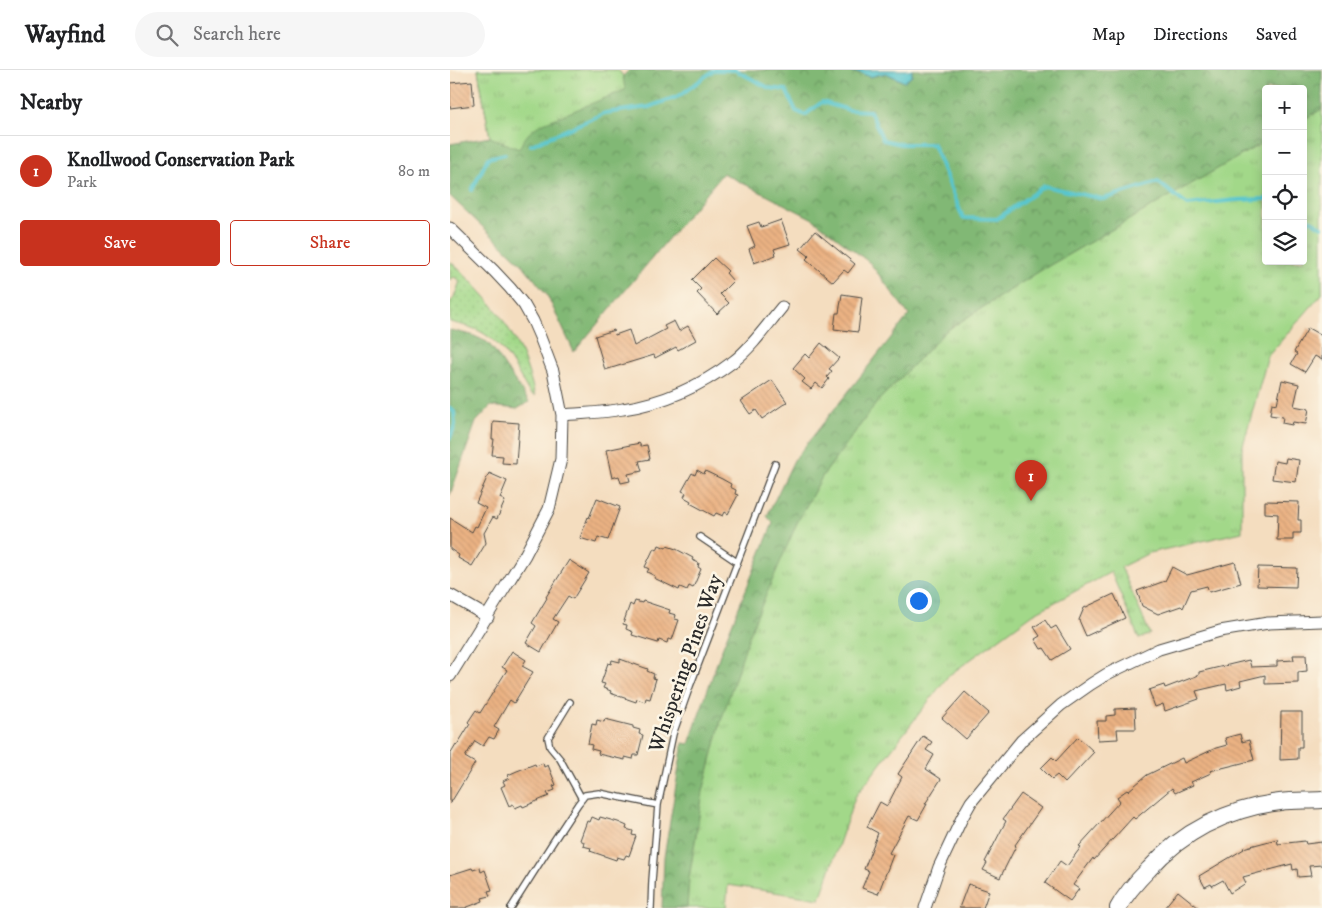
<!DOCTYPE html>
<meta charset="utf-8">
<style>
:root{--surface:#fff;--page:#f6f6f6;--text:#202124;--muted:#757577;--line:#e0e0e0;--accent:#c8321e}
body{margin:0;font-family:"IM FELL DW Pica",serif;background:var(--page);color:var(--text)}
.controls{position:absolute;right:15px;top:15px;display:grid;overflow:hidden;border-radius:5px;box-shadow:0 2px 12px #0003}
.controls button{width:45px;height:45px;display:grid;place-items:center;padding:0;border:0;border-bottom:1px solid var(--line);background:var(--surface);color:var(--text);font:25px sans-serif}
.you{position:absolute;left:468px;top:530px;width:18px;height:18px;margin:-12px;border:4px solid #fff;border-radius:50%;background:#1a73e8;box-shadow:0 0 0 8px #1a73e833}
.badge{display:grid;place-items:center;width:32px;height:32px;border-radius:50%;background:var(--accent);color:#fff;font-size:16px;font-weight:700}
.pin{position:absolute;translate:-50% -41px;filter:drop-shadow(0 1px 2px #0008)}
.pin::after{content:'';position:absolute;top:26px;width:18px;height:15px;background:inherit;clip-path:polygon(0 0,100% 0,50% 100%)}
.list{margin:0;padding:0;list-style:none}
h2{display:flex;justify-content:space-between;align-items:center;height:65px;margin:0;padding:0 20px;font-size:21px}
h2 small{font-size:16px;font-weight:400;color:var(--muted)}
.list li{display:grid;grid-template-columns:32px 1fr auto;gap:15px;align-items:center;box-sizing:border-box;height:70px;padding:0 20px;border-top:1px solid var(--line)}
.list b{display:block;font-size:19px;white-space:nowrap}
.list p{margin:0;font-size:16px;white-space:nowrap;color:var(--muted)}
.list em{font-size:16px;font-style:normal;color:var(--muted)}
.actions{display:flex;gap:10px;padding:15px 20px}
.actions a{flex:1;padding:11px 0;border:1px solid var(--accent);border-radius:5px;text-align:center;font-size:18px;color:var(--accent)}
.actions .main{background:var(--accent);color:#fff}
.icon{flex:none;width:28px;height:28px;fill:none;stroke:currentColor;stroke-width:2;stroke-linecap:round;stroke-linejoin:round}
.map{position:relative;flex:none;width:872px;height:838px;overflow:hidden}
header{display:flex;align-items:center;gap:30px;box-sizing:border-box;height:70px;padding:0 25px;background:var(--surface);border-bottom:1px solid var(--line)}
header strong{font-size:24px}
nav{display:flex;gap:28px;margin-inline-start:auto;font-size:18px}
.search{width:350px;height:45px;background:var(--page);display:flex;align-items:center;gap:12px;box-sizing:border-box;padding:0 18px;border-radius:28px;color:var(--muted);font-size:19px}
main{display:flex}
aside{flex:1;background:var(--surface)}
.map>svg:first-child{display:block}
</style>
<header>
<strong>Wayfind</strong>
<div class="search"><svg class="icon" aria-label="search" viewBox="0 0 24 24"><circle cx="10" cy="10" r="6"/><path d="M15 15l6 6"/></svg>Search here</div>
<nav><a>Map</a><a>Directions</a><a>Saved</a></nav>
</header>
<main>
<aside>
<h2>Nearby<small></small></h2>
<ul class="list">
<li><span class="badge">1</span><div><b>Knollwood Conservation Park</b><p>Park</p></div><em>80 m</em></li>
</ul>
<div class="actions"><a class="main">Save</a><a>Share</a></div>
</aside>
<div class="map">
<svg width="872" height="838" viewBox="0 0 872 838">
<defs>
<pattern id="grass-dots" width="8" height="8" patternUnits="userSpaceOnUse" patternTransform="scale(1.25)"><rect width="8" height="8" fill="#a2d889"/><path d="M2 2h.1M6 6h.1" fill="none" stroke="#8cba76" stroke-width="1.8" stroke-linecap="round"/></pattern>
<pattern id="forest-crowns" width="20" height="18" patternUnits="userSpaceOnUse" patternTransform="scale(1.25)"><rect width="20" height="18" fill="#81b875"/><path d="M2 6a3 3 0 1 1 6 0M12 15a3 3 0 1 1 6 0" fill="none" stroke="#6a9660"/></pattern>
<pattern id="park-tufts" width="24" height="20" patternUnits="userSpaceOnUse" patternTransform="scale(1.25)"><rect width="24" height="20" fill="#a2d889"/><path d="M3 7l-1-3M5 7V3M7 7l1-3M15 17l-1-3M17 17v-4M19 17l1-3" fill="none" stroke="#8cba76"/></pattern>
<pattern id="building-back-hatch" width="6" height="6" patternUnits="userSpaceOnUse" patternTransform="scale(1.25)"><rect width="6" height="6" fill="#ebb283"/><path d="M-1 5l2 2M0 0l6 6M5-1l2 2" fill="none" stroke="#ca9971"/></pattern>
</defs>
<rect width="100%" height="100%" fill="#fcf5e5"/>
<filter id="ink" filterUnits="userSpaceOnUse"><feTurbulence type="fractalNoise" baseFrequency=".02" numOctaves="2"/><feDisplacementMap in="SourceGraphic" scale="10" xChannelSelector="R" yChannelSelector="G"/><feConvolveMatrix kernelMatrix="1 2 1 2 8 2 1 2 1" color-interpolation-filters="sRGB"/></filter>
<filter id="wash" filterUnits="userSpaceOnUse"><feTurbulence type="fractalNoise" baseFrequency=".0096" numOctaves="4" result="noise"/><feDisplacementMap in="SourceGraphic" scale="20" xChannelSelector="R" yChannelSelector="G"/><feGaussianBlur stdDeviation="1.12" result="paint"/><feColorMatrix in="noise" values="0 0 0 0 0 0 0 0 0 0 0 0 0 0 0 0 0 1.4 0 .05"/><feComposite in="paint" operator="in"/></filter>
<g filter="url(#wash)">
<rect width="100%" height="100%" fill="#f4ddbf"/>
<path fill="url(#grass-dots)" stroke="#66825a" d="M0,191c44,41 71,74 85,135l-5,-2c-13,-22 -24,-48 -47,-61 -10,-6 -22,-8 -33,-11v-20l4,-4 6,-17 -6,-4 -4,3z"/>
<path fill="url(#forest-crowns)" stroke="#567250" d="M28,0h140l5,6 6,-6h209l22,3 10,4 16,-4 18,9 8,-6v-6h410v39l-19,11v-31h-37v52l-226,130 -94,60 -68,70 -56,76 -25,46 -76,198 -18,71 -14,87 -2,29h-25l2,-51 19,-114 6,1 32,-93 52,-128 -6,-7 27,-56 115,-145 -39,-52 -57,-44 -90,-46 -149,179 -27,-57 -25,-31 -72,-68v-52l40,-7z
M0,260l22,5 15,7 7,8 35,52 -12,7 -26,-3 -15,16 -26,73z"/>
<path fill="url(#park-tufts)" stroke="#66825a" d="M28,0h140l5,6 2,14 -84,34c-10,6 -17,13 -22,25l-29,-12z
M872,39v185l-54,62 -26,93v83l-93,21 -28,14 29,67 -11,5 -28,-67 -78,42 -85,62 -93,121 -35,102 -92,-14 -2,23h-39l2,-29 14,-87 18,-71 30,-91 46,-107 25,-46 56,-76 68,-70 94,-60 226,-130v120h37v-141z"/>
<path fill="#58c6ce" stroke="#42787c" d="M388,0h74v6l-8,6 -18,-9 -16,4 -10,-4z"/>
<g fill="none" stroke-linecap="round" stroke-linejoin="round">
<path stroke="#58c6ce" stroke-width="4" d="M81,75l74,-32 44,-6 30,-11 35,-26h21l34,18 17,2 10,21 9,4 17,-13 27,8 21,1 13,29 18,4h32l30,74 34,1 47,-33 59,13 55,-17 29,23 50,-5 29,-1
M22,120l16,-32 17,-4
M860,150l12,7
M0,338l4,4 1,13 -5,13"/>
</g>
<g id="blocks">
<path fill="url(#building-back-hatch)" d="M22,11l2,24 -24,3v-25z
M331,150l9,24 -16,5 2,6 -22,8 -5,-14 6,-3 -8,-20 12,-4 2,5z
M365,161l40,33 -7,9 -4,-3 -11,12 -27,-23 3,-3 -9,-7z
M264,188l14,13 -2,2 7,8 -13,13 9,9 -12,11 -20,-21 4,-4 -9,-9z
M392,224l20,3 -4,35 -24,-3 2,-16h3z
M224,251l5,10 9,-5 8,14 -18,10 -2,-3 -21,11 -1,-3 -49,15 -10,-34 19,-6 1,5 14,-5 5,16 32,-17 -2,-3z
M858,258l14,8v24l-7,-4 -10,16 -14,-8 6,-10 -3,-2z
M371,273l18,15 -10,11 3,2 -5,6 2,2 -7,9 -6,-5 -5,6 -9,-7 3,-3 -12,-11 12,-14 4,4z
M322,310l15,22 -25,17 -6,-9 -6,4 -9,-13z
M832,310l17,4 -5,22 15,3 -3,15 -13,-2 -1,3 -10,-2 1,-6 -13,-2 2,-12 5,1z
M43,351l26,2 -3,41 -14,-1 1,-7 -11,-1 2,-16h-2z
M190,373v3l7,-1 3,14 -11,2 3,10 -14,3 2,7 -9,2 -2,-7 -7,2 -6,-28z
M836,388l13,2 -3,22 -24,-3 3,-18 10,2z
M247,400l7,4 1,-3 17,8 9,5 -1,3 6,3 -1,4 3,1 -10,19 -3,-2 -2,4 -7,-3 -2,3 -24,-13 1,-2 -7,-4 2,-4 -4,-2 10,-18 3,2z
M39,403l18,8 -7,17 5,3 -8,18 -4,-2 -9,16 2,10 -14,23 -14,-8 1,-3 -9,-6v-31l22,14 3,-6 2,1 9,-19 -10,-5z
M147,428l23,9 -12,33 -10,-3 -2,6 -16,-5 8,-21 1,1z
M815,431l34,1 -1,18h3v13h-8v7h-16l1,-26 -13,-1z
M209,475l7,3 1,-2 9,3 17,9 -1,2 7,3 -1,4 3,2 -8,19 -4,-2 -2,4 -7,-3 -1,3 -25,-12 1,-2 -8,-4 2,-3 -4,-2 9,-19 3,2z
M119,490l20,13 -16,26 -5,-3 -15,23 5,3 -17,30 -15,-9 10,-17 -4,-3 15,-25 -1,-1z
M785,492l6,21 -32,9 -2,-6 -16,4 -8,18 -2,-2 -23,8 -16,-8 -5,-15 28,-10 7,-14 15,8z
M808,497l39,1 -1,19 -39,-1z
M664,524l11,24 -39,18 -7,-16 5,-12z
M185,531l7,2 1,-2 27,9 -1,3 7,2 -1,4 4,1 -7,20 -4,-1 -1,4 -8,-3 -1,3 -26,-8 1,-3 -7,-3 1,-4 -4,-1 7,-20 3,2z
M595,550l6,9 5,-3 14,23 -18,11 -8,-12 -3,1 -6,-10 5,-3 -6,-9z
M62,581l14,9 -4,6 11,6 -19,31 -4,-3 -16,27 5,3 -5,9 -5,-2 -6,9 -8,-5 -10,16 10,6 -25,41v-50l6,-10 1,1 13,-21 -2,-2 8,-12 4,3 27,-43 -5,-3z
M843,585h13l1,16 -9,1v11l-33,1v-9l-25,6 1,5 -14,4 -1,-6 -30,7 3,8 -34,12 -2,-7 -8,3 -6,-17 15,-5 1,3 34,-13v-3l50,-12 2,7 26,-1v-5l17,-1z
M170,589l28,10 -1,2 7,3 -1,4 3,1 -6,20 -4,-1 -1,4 -8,-3 -1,3 -26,-9 1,-2 -8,-3 2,-4 -4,-1 7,-20 3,1 1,-4 8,2z
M515,622l24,21 -23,26 -24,-21z
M685,638l1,21h-19l1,10 -20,1 -1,-19h9v-5l9,-1v-6z
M831,642h21v35h-4v12l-18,1z
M155,649l28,7v2l7,2 -1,4 4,1 -5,20h-4l-1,4 -8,-2v3l-27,-6 1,-3 -8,-2 1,-4 -4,-1 4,-20 4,1 1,-5 7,2z
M790,664l2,8 7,-2 5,20 -44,11 1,2 -20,9 2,3 -18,8 -3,-5 -37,31 -2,-2 -39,43 -1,-2 -20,27 6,4 -9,12 -25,-18 15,-22 7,5 14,-19 -2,-1 41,-45 -3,-4 10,-7 1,1 19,-16 35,-17 2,5 32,-15 11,-3 -2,-7z
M473,666l9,6 -6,8 8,5 -8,14 15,10 -16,25h2l-9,16 -9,-4 -20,37 4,2 -15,39 -16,-6 7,-17 -5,-2 14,-36 -11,-6 13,-25 7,4 15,-29 -4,-3z
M628,667l16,15 -29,31 -8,-8 -5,4 -11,-11 11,-11 4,4z
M93,693l1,4 4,-2 8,20 -3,1 2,4 -8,3 2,3 -26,11 -1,-2 -7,3 -2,-4 -4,2 -8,-19 4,-2 -2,-4 6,-3 -1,-3 9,-4 18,-7 1,2z
M571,724l20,14 -26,37 1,1 -16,32 -17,-8 4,-7 -2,-1 21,-41 -3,-2z
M142,747l7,3 1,-3 18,5 9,4 -1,3 7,2 -1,4 4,1 -7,20 -3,-1 -2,4 -7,-2 -1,3 -26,-9 1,-3 -8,-2 1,-4 -4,-2 7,-19 3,1z
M827,769l1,5 27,-3 1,3 16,-2v23l-13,1 2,10 -13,1 -1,-8 -4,1 -1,-6 -49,13 3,6 -16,10 -7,-13 -11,6 -1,-2 -6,3 -6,-11 45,-27 -1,-1z
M22,798l1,2 7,-2 1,4 4,-2 7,20 -4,1 2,5 -8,2 1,3 -18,7h-15v-33z
M518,814l21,7 -6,17h-24z
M728,821l10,8 11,9h-35z"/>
</g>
</g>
<g filter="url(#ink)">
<use href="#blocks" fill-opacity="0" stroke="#494641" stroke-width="1"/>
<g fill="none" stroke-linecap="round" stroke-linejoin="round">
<defs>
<path id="lane" d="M250,467l37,25
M120,632l-22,36 2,9 10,12 22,40
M61,838l42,-66 25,-38 7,-9 14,-2 59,12
M201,838l1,-27 6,-76 15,-71 17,-48 85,-222"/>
<path id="street" d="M0,158l44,43 16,17 14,17 9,16 7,16 13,34 9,44 -1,44 -12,50 -24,46 -75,121
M112,345c20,-2 41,-2 61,-6 40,-6 78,-23 111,-48 19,-15 33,-36 48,-54
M0,525l38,22
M475,838l14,-41 23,-49 9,-16 51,-62 39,-35 30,-21 16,-10 52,-25 61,-18 48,-8 54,-2"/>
<path id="secondary" d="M668,838c8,-15 19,-27 31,-39 35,-39 79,-60 131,-67 13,-2 28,-1 42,-2"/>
</defs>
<use href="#lane" stroke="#494641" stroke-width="8"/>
<use href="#street" stroke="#494641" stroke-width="13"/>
<use href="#secondary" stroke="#494641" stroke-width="18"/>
<use href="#lane" stroke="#fff" stroke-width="5.5"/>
<use href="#street" stroke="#fff" stroke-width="11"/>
<use href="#secondary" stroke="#fff" stroke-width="16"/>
</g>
</g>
<g text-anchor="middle" stroke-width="5" stroke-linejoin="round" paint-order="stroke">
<g font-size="21" fill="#2b2b2b" stroke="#fcf5e5">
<text transform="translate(235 593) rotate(-71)" y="7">Whispering Pines Way</text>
</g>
</g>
</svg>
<div class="controls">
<button>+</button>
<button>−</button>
<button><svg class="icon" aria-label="locate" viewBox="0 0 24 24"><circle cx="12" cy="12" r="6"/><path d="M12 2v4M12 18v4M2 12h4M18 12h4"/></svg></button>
<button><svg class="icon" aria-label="layers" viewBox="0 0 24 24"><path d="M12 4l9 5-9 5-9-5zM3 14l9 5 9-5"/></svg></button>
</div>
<div class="you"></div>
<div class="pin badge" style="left:581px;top:431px">1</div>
</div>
</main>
